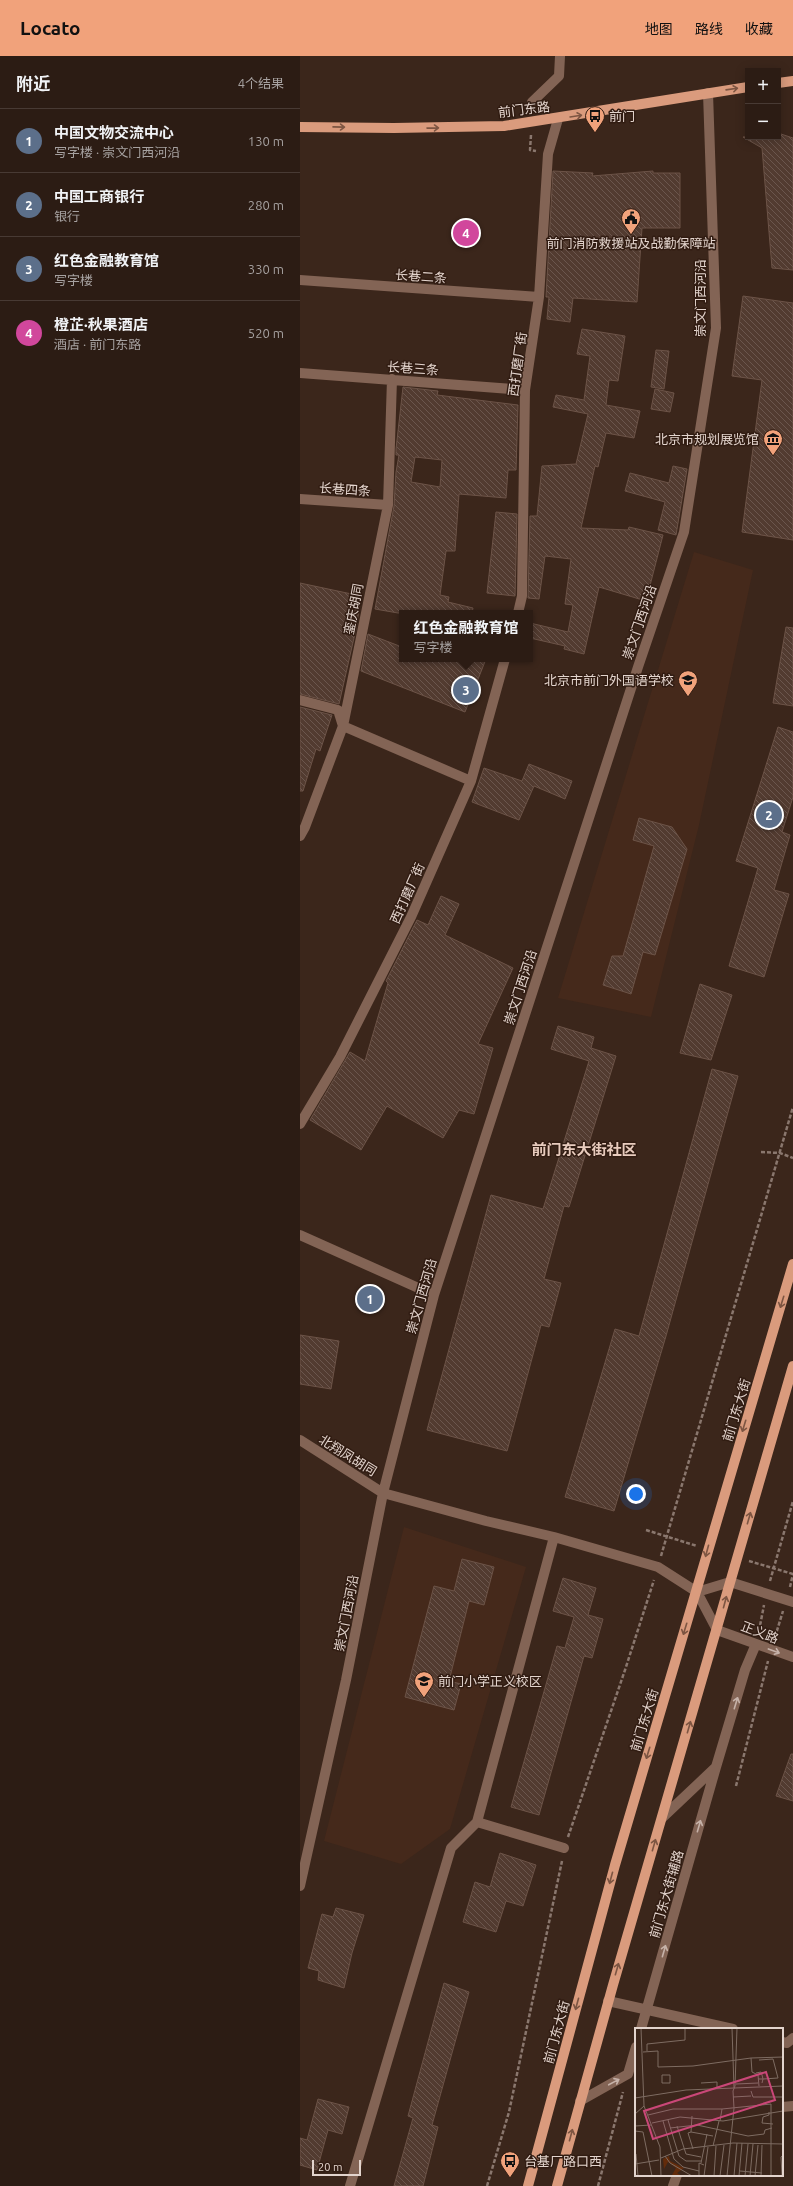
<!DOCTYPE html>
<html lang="zh">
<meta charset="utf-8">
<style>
:root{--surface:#2c1c14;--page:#34251d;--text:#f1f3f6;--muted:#a6a1a0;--line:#483a34;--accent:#f1a27b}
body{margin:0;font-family:Ubuntu,"Noto Sans SC",sans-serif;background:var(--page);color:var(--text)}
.controls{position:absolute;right:12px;top:12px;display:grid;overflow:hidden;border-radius:0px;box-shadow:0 2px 10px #0003}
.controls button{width:36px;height:36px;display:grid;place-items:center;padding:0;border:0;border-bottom:1px solid var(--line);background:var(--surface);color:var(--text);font:20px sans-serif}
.scale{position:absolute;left:12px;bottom:10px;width:49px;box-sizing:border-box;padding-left:4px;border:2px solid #e3d4cd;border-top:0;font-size:11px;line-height:14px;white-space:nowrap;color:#e3d4cd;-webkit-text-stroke:3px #311c12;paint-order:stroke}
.you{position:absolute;left:336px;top:1438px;width:14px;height:14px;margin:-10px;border:3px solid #fff;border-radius:50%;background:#1a73e8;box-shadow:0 0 0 6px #1a73e833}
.badge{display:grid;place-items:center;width:26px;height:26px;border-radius:50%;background:var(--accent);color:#fff;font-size:13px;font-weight:700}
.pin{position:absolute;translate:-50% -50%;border:2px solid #fff;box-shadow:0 1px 4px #0006}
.popup{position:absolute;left:99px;top:554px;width:134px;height:52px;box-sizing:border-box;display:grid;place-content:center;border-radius:0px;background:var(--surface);filter:drop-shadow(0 1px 3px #0005);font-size:13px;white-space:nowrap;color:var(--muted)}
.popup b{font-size:15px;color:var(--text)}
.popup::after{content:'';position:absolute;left:50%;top:100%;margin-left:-8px;border:8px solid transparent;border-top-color:var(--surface)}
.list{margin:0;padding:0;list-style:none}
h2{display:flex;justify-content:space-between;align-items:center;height:52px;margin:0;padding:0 16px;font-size:17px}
h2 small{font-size:13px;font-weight:400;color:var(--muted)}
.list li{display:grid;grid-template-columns:26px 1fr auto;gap:12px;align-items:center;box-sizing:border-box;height:64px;padding:0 16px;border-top:1px solid var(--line)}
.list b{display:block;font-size:15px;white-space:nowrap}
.list p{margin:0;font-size:13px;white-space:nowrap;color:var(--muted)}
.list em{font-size:13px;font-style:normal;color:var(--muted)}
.map{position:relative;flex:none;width:493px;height:2130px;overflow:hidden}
header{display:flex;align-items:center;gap:24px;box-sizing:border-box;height:56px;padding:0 20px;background:var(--accent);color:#111}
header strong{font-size:19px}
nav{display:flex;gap:22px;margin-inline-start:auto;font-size:14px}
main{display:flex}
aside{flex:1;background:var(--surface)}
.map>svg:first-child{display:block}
</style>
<header>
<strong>Locato</strong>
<nav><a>地图</a><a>路线</a><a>收藏</a></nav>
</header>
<main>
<aside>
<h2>附近<small>4个结果</small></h2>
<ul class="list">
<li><span class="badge" style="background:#5c6f8a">1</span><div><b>中国文物交流中心</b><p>写字楼 · 崇文门西河沿</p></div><em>130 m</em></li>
<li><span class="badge" style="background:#5c6f8a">2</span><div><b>中国工商银行</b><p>银行</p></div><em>280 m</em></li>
<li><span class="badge" style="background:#5c6f8a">3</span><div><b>红色金融教育馆</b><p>写字楼</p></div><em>330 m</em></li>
<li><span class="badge" style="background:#d1479c">4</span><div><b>橙芷·秋果酒店</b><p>酒店 · 前门东路</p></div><em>520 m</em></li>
</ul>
</aside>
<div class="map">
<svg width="493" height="2130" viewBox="0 0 493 2130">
<defs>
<pattern id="building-back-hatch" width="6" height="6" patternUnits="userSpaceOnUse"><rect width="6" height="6" fill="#523b30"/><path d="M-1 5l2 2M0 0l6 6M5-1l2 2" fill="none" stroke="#6b564d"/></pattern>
</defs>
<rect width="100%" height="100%" fill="#3b261b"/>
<path fill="#45291b" d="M394,496l59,18 -54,255 -48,192 -93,-19z
M104,1471l122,40 -76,262 -49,35 -77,-23z"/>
<path fill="url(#building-back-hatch)" stroke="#6c5347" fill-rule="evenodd" d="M478,77l15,5v132l-21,-2 -10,-120 -19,-11h35z
M253,115l40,2 -1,3 61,-5v2h27v55h-38l-5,74 -64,-4 -3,24 -23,-3 2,-22h-3z
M443,240l50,7v237l-51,-8 20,-152 -30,-4z
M282,273l43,7 -7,45 -9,-1 -3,25 34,6 -6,27 -28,-5 -8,34 -3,-1 -14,62 47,2 1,-3 34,8 -17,66 -47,-14 -15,67 -20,-5 1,-3 -35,-8v-15l38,9 5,-27 -8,-1 6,-45 -26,-3 -6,43 -11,-1 2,-82h7l5,-50 34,-2 12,-50 -35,-7 3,-12 28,5 6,-44 -13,-2z
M356,294l13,1 -5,38 -13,-2z
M103,331l35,4 -1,4 81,10 -2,65h-8l-2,28 -47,-4 -4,57h-9l-6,44 9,2 -1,5 25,6 -1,5h-74l-23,-4 19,-103 2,-34 3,-17h-3v-6zM115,401l27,3 -2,27 -29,-5z
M355,333l19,4 -4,19 -19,-3z
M373,410l14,3 -11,66 -18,-5 7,-28 -40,-11 5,-18 39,10z
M196,456l21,2 -2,82 -28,-3z
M0,527l61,13 -5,33 -17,75 -39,-10z
M486,571l7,1v78l-20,-3z
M68,578l34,13v12h84l-21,53 -104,-41z
M0,651l32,8 -12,36 -4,-2 -13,42h-3z
M478,671l15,5v65l-11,35 8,3 -16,55 15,4 -25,83 -35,-11 29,-98 -22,-7z
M229,708l43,17 -7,18 -31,-13 -15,34 -47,-18 12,-34 38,13z
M339,762l33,9 15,22 -32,106 -12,-3 -12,42 -28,-9 9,-29h11l31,-110 -21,-6z
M141,840l18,8 -14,31 68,33 -35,76 15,4 -19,66 -15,-4 -16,28 -56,-32 -26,44 -51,-30 40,-68 15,9 23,-78 -2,-2 31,-61 11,5z
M400,928l32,11 -21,65 -31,-7z
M258,970l36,11 -3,11 25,8 -47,151 -5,-1 -20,73 17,4 -12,44 -8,-2 -34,126 -80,-21 64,-235 52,14 46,-148 -38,-12z
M412,1013l26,7 -72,260 -52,175 -49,-14 50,-168 24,7z
M0,1279l39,6 -8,48 -31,-5z
M162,1503l32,8 -10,38 -15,-4 -20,80 12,3 -7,26 -49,-13 29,-111 20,5z
M263,1522l33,10 -8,27 15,4 -11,39 -8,-2 -45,159 -28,-8 46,-161 8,2 9,-31 -21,-6z
M491,1698h2v47l-17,-5z
M200,1797l36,12 -13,41 -17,-5 -10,31 -33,-10 12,-40 15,5z
M36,1852l28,7 -12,38 -8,35 -26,-8 1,-9 -11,-3 14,-54 11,3z
M144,1927l25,9 -37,133 6,2 -15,59h-29l19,-68 -5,-2z
M18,2043l31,8 -7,27 -14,-4 -11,40 -17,-5v-27l7,2z"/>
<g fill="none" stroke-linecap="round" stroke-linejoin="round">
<path stroke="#8a776e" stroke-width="2.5" stroke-dasharray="4 2" stroke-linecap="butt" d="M231,79l-1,15 6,1
M461,1096l19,1 13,5
M346,1474l51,16
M361,1500l132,-449
M449,1505l44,13
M470,1525l23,-80
M490,1531l3,-13
M459,1575l5,-26
M475,1581l8,-26
M436,1730l32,-125
M268,1781l57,-167 29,-90
M187,2130l22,-74 53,-251
M298,2130l25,-94"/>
<path stroke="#836455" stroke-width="10" d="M232,46l27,-26 1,-20
M0,224l239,17
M0,317l225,17
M0,443l88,6
M218,557l4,-17 3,-206 14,-93 9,-143 10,-35
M0,644l38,10 5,16 128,55
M0,780l5,-9 38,-101 45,-221 4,-126
M0,1068l40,-67 71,-140 60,-136 34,-122
M0,1179l134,60
M0,1384l83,53 103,28 68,16 104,30 39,25 20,38 76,27
M397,1536l33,-10 63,20
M362,1762l54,-51
M177,1766l77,-285
M0,1830l46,-206 37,-187 51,-198 204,-628 46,-135 32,-204 -8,-235
M308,1945l125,28
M341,1973l75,-262 29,-97 11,-26
M482,1986l5,1 6,-5
M280,2045l48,-27 8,-27
M482,2051l11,-1
M50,2130l101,-338 26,-26 87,26
M373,2130l4,-11"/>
<path stroke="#da9b7d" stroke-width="10" d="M478,27l15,-2
M0,71l94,1 110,-2 244,-39
M228,2130l87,-321 178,-601
M257,2130l56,-201 180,-619"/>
</g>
<defs><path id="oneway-shaft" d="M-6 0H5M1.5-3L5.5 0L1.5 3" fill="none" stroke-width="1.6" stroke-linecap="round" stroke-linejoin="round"/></defs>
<g stroke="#7d5542">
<use href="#oneway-shaft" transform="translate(432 33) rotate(-8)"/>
<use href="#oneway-shaft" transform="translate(276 60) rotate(-9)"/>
<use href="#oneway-shaft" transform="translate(39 71) rotate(1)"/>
<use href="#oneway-shaft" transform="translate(133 72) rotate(-1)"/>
<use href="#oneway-shaft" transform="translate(482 1246) rotate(107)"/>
<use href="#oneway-shaft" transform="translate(444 1370) rotate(107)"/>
<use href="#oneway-shaft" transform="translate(449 1462) rotate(-74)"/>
<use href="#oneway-shaft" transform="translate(407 1495) rotate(105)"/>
<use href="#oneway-shaft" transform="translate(425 1546) rotate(-75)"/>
<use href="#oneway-shaft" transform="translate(385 1573) rotate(107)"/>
<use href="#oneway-shaft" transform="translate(389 1671) rotate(-74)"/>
<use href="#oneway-shaft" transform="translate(348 1697) rotate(107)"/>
<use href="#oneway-shaft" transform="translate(354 1789) rotate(-74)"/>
<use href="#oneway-shaft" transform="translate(311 1822) rotate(105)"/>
<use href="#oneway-shaft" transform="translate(317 1913) rotate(-74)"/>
<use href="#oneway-shaft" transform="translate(277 1948) rotate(105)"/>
<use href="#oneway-shaft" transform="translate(271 2079) rotate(-75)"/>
</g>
<g stroke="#c6b2a9">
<use href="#oneway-shaft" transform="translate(474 1595) rotate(20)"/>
<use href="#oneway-shaft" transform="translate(436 1647) rotate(-73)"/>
<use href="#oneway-shaft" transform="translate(399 1770) rotate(-74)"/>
<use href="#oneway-shaft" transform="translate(364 1895) rotate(-74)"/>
<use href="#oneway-shaft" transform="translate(314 2026) rotate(-28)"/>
</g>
<defs>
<symbol id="bus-pin" viewBox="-11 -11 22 30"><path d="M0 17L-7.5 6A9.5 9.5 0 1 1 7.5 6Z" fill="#f1a27b" stroke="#311c12"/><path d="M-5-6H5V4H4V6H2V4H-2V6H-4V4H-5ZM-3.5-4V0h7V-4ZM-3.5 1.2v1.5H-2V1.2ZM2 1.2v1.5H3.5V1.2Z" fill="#111"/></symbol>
<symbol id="civic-pin" viewBox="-11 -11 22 30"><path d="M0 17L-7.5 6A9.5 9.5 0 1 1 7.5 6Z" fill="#f1a27b" stroke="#311c12"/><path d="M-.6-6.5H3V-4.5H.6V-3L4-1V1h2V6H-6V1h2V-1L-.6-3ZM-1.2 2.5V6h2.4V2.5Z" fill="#111"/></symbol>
<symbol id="museum-pin" viewBox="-11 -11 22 30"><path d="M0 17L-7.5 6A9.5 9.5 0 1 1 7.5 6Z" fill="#f1a27b" stroke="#311c12"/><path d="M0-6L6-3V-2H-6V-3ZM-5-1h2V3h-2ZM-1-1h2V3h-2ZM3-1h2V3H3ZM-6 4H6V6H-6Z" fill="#111"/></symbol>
<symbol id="school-pin" viewBox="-11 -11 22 30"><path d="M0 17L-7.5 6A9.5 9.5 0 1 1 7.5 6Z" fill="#f1a27b" stroke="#311c12"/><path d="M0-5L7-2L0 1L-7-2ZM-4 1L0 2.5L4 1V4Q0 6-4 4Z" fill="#111"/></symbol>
</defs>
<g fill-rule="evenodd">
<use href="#bus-pin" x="284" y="49" width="22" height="30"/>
<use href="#civic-pin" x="320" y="151" width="22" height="30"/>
<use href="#museum-pin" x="462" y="372" width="22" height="30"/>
<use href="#school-pin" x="377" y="613" width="22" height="30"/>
<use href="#school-pin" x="113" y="1614" width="22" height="30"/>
<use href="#bus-pin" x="199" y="2094" width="22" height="30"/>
</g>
<g text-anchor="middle" stroke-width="3" stroke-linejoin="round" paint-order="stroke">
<g font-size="13" fill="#e3d4cd" stroke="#311c12">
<text transform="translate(224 53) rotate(-7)" y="5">前门东路</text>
<text transform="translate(121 220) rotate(4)" y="5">长巷二条</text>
<text transform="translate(400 242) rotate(-90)" y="5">崇文门西河沿</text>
<text transform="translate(217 308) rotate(-82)" y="5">西打磨厂街</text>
<text transform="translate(113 312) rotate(4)" y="5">长巷三条</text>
<text transform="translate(45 433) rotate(4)" y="5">长巷四条</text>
<text transform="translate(53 553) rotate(-79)" y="5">銮庆胡同</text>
<text transform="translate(339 566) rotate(-71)" y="5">崇文门西河沿</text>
<text transform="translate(107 837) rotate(-66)" y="5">西打磨厂街</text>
<text transform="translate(220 931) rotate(-72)" y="5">崇文门西河沿</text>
<text transform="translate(121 1240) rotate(-74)" y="5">崇文门西河沿</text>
<text transform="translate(436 1354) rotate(-73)" y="5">前门东大街</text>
<text transform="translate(48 1399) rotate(32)" y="5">北翔凤胡同</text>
<text transform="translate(46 1557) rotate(-79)" y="5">崇文门西河沿</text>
<text transform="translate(460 1576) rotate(21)" y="5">正义路</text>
<text transform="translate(344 1664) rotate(-73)" y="5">前门东大街</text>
<text transform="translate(366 1838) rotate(-74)" y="5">前门东大街辅路</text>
<text transform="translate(256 1976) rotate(-75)" y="5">前门东大街</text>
</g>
<g font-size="13" fill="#e3d4cd" stroke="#311c12" text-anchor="start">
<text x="309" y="65">前门</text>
<text x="331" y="192" text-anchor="middle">前门消防救援站及战勤保障站</text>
<text x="459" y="388" text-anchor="end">北京市规划展览馆</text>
<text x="374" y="629" text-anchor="end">北京市前门外国语学校</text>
<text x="138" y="1630">前门小学正义校区</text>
<text x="224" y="2110">台基厂路口西</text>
</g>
<g font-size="15" font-weight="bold" fill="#e8cbbd" stroke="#311c12">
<text x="284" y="1099">前门东大街社区</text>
</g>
</g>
<g transform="translate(335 1972)">
<rect width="148" height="148" fill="#3b261b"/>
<path d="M34,128l1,5 14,7 -7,5 5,3 -10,-1 4,-7 -8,-6 -4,7 -1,-10z" fill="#632b0a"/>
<path fill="none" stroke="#7e6c62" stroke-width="1" d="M6,0l3,78 16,41 1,29M97,0l2,60M12,23v-7l38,-4v-12M8,24l15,-1v16l35,-1 58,-8 32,-1M116,30l1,14 6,3 1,11M124,32l14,-1 5,19 -15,1 -1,4M121,45l5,-1 1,3 1,4h-5M27,47h8v8h-8zM66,55l16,-1v5M101,56l22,-1M116,63l2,6h30M98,69l18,-1M0,70l51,-8 97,-4M134,84v3l-6,2 -1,6 11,1M0,86l9,-8M13,87l25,-6h49l49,-5v72M57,88l-1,16 -3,1 5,16M33,92l11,36 7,5h15M28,93l11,38 9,8 16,4M85,93l2,-12M17,95l28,-6 43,4 60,-10M0,98l16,-1M42,98l9,28 15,3M35,100l27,-3 51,11 16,-2 1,-4 7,-2M0,103l8,1 9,44M56,104l22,4M78,118l6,-25M1,126l2,22M30,128l5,7 22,13M26,130l22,-9 50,-6 50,1M66,135l6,-29M0,136l24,-4M105,143l22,2M147,147l-1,-18 2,-2M64,148v-13l5,2M69,148l4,-29M79,148l2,-30M85,148l4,-31M92,148l7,-68 -1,-17 2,-5 2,-58M99,148l3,-33M104,148l3,-33M110,148l3,-32M115,148l3,-32M120,148l3,-31M126,148l1,-31"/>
<path fill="#ca4778" fill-opacity="0.15" stroke="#ca4778" stroke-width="2" d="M131,44l9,28 -122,39 -9,-28z"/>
<rect width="148" height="148" fill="none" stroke="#e3d4cd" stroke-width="2"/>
</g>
</svg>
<div class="controls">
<button>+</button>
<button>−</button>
</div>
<div class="scale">20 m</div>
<div class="you"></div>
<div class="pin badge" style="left:70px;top:1243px;background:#5c6f8a">1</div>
<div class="pin badge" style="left:469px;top:759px;background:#5c6f8a">2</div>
<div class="pin badge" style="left:166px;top:634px;background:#5c6f8a">3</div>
<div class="popup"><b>红色金融教育馆</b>写字楼</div>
<div class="pin badge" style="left:166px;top:177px;background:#d1479c">4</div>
</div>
</main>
